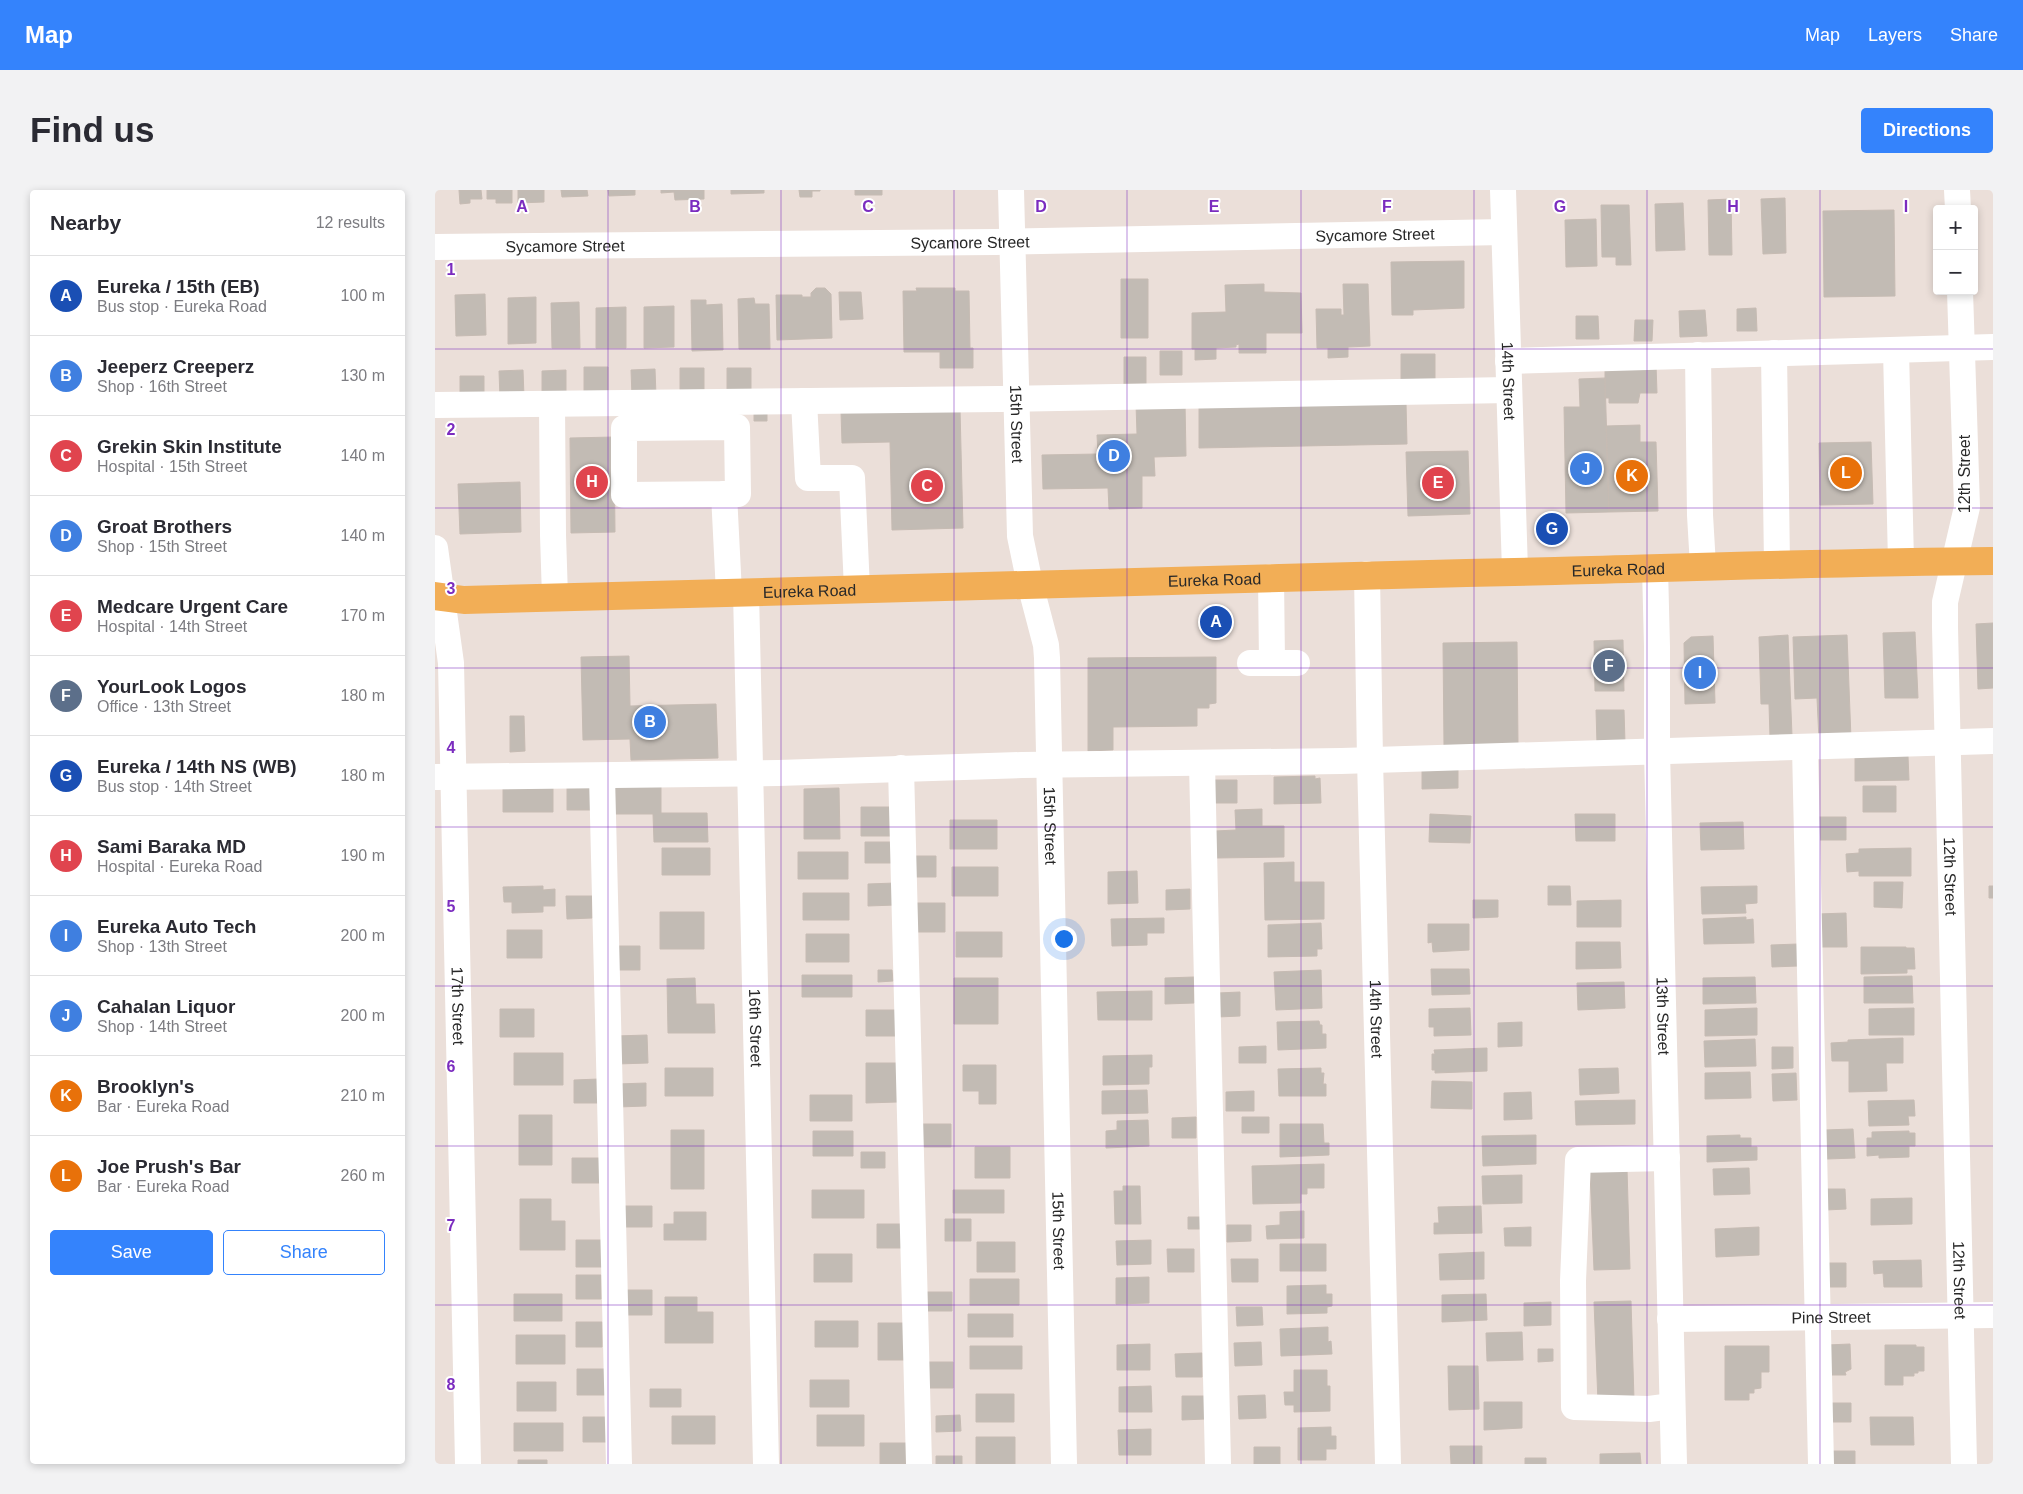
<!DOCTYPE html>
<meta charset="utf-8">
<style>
:root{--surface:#fff;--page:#f2f2f3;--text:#2b2b33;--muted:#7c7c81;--line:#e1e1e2;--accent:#3483fc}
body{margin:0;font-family:Helvetica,sans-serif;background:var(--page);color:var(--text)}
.controls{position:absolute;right:15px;top:15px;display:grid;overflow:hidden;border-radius:5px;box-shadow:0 2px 8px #0003}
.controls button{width:45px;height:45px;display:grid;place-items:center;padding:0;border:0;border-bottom:1px solid var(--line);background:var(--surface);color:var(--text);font:25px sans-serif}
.you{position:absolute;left:628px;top:748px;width:18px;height:18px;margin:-12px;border:4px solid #fff;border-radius:50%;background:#1a73e8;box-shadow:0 0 0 8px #1a73e833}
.badge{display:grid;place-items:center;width:32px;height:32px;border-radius:50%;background:var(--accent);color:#fff;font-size:16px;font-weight:700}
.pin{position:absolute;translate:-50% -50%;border:2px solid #fff;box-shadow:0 1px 5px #0006}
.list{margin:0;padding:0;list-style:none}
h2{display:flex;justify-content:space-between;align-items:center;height:65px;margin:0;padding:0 20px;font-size:21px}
h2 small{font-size:16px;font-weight:400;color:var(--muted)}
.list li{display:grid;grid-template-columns:32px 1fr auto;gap:15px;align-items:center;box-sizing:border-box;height:80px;padding:0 20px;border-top:1px solid var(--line)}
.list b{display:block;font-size:19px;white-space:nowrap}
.list p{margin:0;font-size:16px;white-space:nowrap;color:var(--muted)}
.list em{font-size:16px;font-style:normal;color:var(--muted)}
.actions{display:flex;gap:10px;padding:15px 20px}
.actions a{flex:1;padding:11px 0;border:1px solid var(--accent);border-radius:5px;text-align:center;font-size:18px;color:var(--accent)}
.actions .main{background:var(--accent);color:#fff}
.map{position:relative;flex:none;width:1558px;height:1274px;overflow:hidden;border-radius:5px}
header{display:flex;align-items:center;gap:30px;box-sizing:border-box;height:70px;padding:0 25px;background:var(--accent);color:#fff}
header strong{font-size:24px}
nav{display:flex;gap:28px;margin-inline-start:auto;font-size:18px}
.intro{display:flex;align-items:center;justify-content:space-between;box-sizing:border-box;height:120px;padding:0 30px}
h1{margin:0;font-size:35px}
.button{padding:12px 22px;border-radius:5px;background:var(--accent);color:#fff;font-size:18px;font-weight:700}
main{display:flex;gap:30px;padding:0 30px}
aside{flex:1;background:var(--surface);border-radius:5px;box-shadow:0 2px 8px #0003}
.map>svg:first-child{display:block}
</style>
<header>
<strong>Map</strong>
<nav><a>Map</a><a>Layers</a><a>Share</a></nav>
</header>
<div class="intro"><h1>Find us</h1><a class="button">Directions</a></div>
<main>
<aside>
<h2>Nearby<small>12 results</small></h2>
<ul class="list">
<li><span class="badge" style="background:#1a4fb4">A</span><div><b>Eureka / 15th (EB)</b><p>Bus stop · Eureka Road</p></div><em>100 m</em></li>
<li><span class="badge" style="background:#3f7fe0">B</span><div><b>Jeeperz Creeperz</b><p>Shop · 16th Street</p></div><em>130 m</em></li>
<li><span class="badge" style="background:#e0444e">C</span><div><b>Grekin Skin Institute</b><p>Hospital · 15th Street</p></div><em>140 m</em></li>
<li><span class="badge" style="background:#3f7fe0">D</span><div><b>Groat Brothers</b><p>Shop · 15th Street</p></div><em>140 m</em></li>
<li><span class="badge" style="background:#e0444e">E</span><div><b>Medcare Urgent Care</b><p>Hospital · 14th Street</p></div><em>170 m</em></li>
<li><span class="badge" style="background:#5c6f8a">F</span><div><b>YourLook Logos</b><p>Office · 13th Street</p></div><em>180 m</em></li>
<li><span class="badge" style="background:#1a4fb4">G</span><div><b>Eureka / 14th NS (WB)</b><p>Bus stop · 14th Street</p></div><em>180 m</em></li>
<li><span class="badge" style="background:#e0444e">H</span><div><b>Sami Baraka MD</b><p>Hospital · Eureka Road</p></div><em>190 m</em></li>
<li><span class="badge" style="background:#3f7fe0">I</span><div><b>Eureka Auto Tech</b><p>Shop · 13th Street</p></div><em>200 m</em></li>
<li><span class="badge" style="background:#3f7fe0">J</span><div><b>Cahalan Liquor</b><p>Shop · 14th Street</p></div><em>200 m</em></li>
<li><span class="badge" style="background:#e8710a">K</span><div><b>Brooklyn's</b><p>Bar · Eureka Road</p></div><em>210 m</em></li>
<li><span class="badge" style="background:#e8710a">L</span><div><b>Joe Prush's Bar</b><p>Bar · Eureka Road</p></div><em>260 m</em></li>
</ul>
<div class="actions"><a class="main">Save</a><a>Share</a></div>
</aside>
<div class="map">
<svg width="1558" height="1274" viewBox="0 0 1558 1274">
<rect width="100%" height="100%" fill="#ebdfd9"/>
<path fill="#c2bbb4" stroke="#c6bbb3" d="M24,0h22l1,9h-12v4l-10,1z
M52,0h25v13h-16v-4h-9z
M83,0h26v12l-26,1z
M126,0h26l1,6 -26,1z
M173,0h27v5l-26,1z
M226,0h43v9l-29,1 -1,-8 -13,1z
M296,0h33v3l-33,1z
M364,0h21v1h-8v6h-12z
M420,0h27v5h-27z
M1350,8l1,55 -23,1 -2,-55z
M1296,9l1,56h-23l-1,-55z
M1248,13l2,47 -29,1 -1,-47z
M1166,15h28l2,60h-15v-8h-14z
M1459,20l1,86 -71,1 -1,-86z
M1161,29l1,47 -31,1 -1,-47z
M1029,71v47l-51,2v5h-21l-1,-53z
M686,89h27v59h-27z
M829,94v8l37,1 1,40h-36v20h-27v-9l-3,1v2l-20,1v11l-21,1v-11h-3v-36l34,-1 -1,-27z
M908,94h25l2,62 -22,1v10l-20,1v-10h-11l-1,-39h25v6h3z
M381,98h9l6,6 1,44 -55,2 -1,-45h26v2h9v-4z
M481,98h39v3h14l1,57h3v20h-33v-16h-36l-1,-61h14z
M404,102h22l2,27 -23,1z
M50,104l1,41 -30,1 -1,-41z
M101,107v46l-28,1v-46z
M319,108l1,6h14l1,45h-31l-1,-50z
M256,110h15v5l16,-1 1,46 -31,1z
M144,112l1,46h-28l-1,-45z
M239,116v41l-30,1v-41z
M191,117v41h-30v-40z
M1321,118l1,23h-20v-22z
M1270,120l2,26 -27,1 -1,-26z
M1141,126h22l1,23h-23z
M1200,130h18l-1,21h-18z
M725,161h22v24h-22z
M966,164h34v26h-34z
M689,167h22v27h-22z
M1170,175h51l1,28h-17l-2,10h-29v-5h-4z
M149,177h24v27h-24z
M245,178h24v27h-24z
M292,178h24v26l-24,1z
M220,179l1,27h-24l-1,-26z
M88,180l1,27 -24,1 -1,-27z
M131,180v27l-24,1v-27z
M25,186h24v23h-24z
M1170,188l4,134 -43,1 -2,-106h16l-1,-28z
M750,213l1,53 -32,1 1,19h-13v32l-33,1 -1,-21 -65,1 -1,-34 56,-1 -1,-19 40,-1 -1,-30z
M971,213l1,41 -208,4v-41z
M525,219l3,119 -71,2 -2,-88 -48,1 -1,-31z
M319,222h13v9h-13z
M1205,235v17h16l2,69 -49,1 -3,-86z
M179,247l1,95 -44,1 -1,-95z
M1436,252l2,62 -53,1 -1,-62z
M1033,261l2,63 -62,2 -2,-64z
M85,292l1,50 -61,2 -2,-50z
M1558,433v65l-15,1 -2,-65z
M1480,442l3,66h-33l-2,-65z
M1353,445l4,101 -22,1 -1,-33h-8l-2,-67z
M1412,445l4,104 -32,1 -2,-42 -22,1 -2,-62z
M1278,446l2,67 -30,1 -1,-61 7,-6z
M1188,450l1,51h-29l-1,-50z
M1082,452l1,103 -74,1 -1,-103z
M194,466l1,50 86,-2 2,54 -87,2 -1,-21 -47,1 -2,-83z
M781,467v46l-7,1v4h-12v18l-84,1v23l-25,1v-93z
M1161,520h28l1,33 -28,1z
M75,526h14l1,35 -15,1z
M1473,566l1,24 -54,1v-23z
M1023,573v25l-36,1v-25z
M880,586v3l5,-1 1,25 -47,1v-27z
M776,590h26v23h-26z
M132,593h24v27h-24z
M68,594h50v28h-50z
M226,595v28h46l1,29h-54l-1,-28h-43v-28z
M1428,596h33v26h-33z
M404,598l1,51h-36v-50z
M426,617h29v29h-29z
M827,619v17h22v31l-68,1 -1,-27 21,-1 -1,-20z
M995,624l41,2 -1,27 -41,-1z
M1140,624h40v27h-39z
M1378,627h33v23h-33z
M515,630h47v29h-47z
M1308,632l1,27 -43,1 -1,-27z
M430,652h26v21h-26z
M227,658h48v27h-48z
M1476,658v28h-52v-5l-12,1 -1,-18 13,-1v-4z
M363,662h50v27h-50z
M479,666h22v21h-22z
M859,672v20h30v37l-59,1 -1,-57z
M517,677h46v29h-46z
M702,681l1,32 -30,1v-32z
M1439,692h29l-1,26 -28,-1z
M460,693v22l-27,1v-22z
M108,696v4l12,-1v17h-12v6l-31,1v-11h-8l-1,-15z
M1113,696h22l1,19h-23z
M1322,696v17l-12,1 1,9 -44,1 -1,-27z
M1554,696h4v12h-4z
M755,699v20l-24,1v-20z
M368,703h46v27h-46z
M131,706h26v22l-25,1z
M1038,710h25v17l-25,1z
M1186,710v27h-44v-26z
M479,713h31v29h-31z
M225,722h44v37h-44z
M1411,723l1,34h-28l-1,-33z
M1311,727v3l7,-1 1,24 -50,1 -1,-25z
M729,728v15h-17v12l-35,1 -1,-27z
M886,733l1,26h-5v7l-49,1v-32z
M993,734h41v26l-36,2 -1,-10 -4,1z
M72,740h35v28h-35z
M521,742h46v25h-46z
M371,744h43v28h-43z
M1141,752h44l1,26 -45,1z
M1363,754v22l-26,1 -1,-22z
M178,756h27v24h-27z
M1426,757h45v1h8l1,21h-8v4l-46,1z
M996,779h38l1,25 -38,1z
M443,780h14l1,11 -15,1z
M886,780l1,38 -46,2 -2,-38z
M367,785h50v22h-50z
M1477,786l1,27h-49v-26z
M759,787v26l-29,1v-26z
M1320,787l1,26 -53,1v-26z
M260,788l1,26h18l1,29h-47l-1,-54z
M519,788h44v46h-44z
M1189,792l1,26 -47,2 -1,-27z
M717,801v29h-54l-1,-28z
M805,802v24l-22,1v-24z
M1035,818l1,27 -37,1v-9h-5v-18z
M1322,818v27l-52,1v-26z
M1479,818v27h-45v-26z
M65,819h34v28h-34z
M431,820h31v26h-31z
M884,831l1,4h2v9h4v14l-48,2 -1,-28z
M1087,832v24l-24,1v-24z
M212,845l1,28 -31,1 -1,-28z
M1468,848v25h-17l1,28 -38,1v-31h-17l-1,-18 17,-1v-2z
M1320,849l1,27 -51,1 -1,-26z
M831,856v17h-27v-16z
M1337,857h21v21l-21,1z
M1052,858v23l-52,2v-3h-3v-16h3l-1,-4z
M79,863h49v32h-49z
M717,865v12h-3v17l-46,1v-29z
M431,873h31v39l-31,1z
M528,875h33v39h-17v-13h-16z
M230,878h48v28h-48z
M886,878v5h3l-1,11h3v12h-47l-1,-27z
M1183,878l1,25 -39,2 -1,-26z
M1315,882l1,26 -46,1v-26z
M1361,883l1,27 -24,1 -1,-27z
M164,889v24h-25v-23z
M997,891l40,1v27l-41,-1z
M211,893v23l-28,1v-23z
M712,900l1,23 -46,1v-23z
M819,901v20h-28v-19z
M1096,902l1,27 -28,1v-27z
M375,905h42v26h-42z
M1200,910v24l-59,1 -1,-24z
M1479,910l1,16h-7l1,9 -40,1 -1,-25z
M84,925h33v50h-33z
M761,927v21h-24v-20z
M807,927h27v16h-27z
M713,930l1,26 -43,2v-17l11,-1v-9z
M486,934h30v23h-30z
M845,934h43l1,19h5v12l-49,2z
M1418,939l2,29 -28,1 -2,-29z
M236,940h33v59h-33z
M378,941h40v25h-40z
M1474,941v2h6v13h-6v11l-30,1v-3l-12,1v-18h5v-6z
M1101,945v29l-53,2 -1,-30z
M1305,945v3h11v9h6v13l-50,2v-26z
M540,957h35v31h-35z
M426,962h24v16h-24z
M137,968h30v25h-30z
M889,974v24h-17v6h-6v9l-48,1 -1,-38z
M1314,978l1,26 -36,1 -1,-26z
M1192,979l3,100 -36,1 -4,-100z
M1087,985v28l-39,1 -1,-28z
M688,996h17l1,38h-26l-1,-33h9z
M1390,999h20l1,20 -20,1z
M377,1000h52v28h-52z
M518,1000h51v23h-51z
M1477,1008v26l-41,1v-26z
M85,1009h31v22h14v29h-45z
M189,1016h28v21h-28z
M1046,1016l1,27 -48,1v-11h5l-1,-16z
M869,1021v27l-37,1 -1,-13 14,-1v-13z
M239,1022h32v28h-42v-16h10z
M753,1027h12v12h-12z
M510,1029h26v22h-26z
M442,1034h26v24h-26z
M792,1035h24v16l-24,1z
M1096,1037v19h-26l-1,-18z
M1324,1037v28l-43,2 -1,-28z
M141,1050h26v27h-26z
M716,1050v24l-34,1 -1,-24z
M542,1052h38v30h-38z
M845,1054h46v27h-46z
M732,1059h27v23h-26z
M1049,1062v27l-44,1 -1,-26z
M379,1064h38v28h-38z
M796,1069h27v23h-26z
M1486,1070l1,27h-38l-1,-14 -9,1 -1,-13z
M1388,1073h23v24h-22z
M141,1085h25v24h-25z
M714,1087v26l-33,1v-26z
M535,1089h49v26h-49z
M891,1095v9h6v12l-5,1v6l-40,1v-28z
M189,1100h28v25h-28z
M492,1102h25v19h-25z
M79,1104h48v27h-48z
M1051,1104l1,26 -45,2v-27z
M230,1107h32v15h16v31h-48z
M1196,1111l3,99 -36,2 -4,-100z
M1116,1112v23l-27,1v-23z
M801,1117h26l1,18 -26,1z
M533,1124h45v23h-45z
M380,1131h43v26h-43z
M141,1132h26v25h-26z
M443,1133h27v37h-27z
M893,1137v15l3,-1 1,13 -51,2 -1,-27z
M1087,1142l1,28 -36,1 -1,-28z
M81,1145h49v29h-49z
M826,1152l1,23 -27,1 -1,-23z
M715,1154v26h-33v-25z
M1415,1154l1,25 -6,3 1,3h-18l-1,-30z
M1450,1155h31v2h8v24h-6v2h-4v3h-11v9h-18z
M535,1156h52v23h-52z
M1290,1156h44v26h-8v16l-7,1v4h-5v7h-24z
M1103,1159h15v12l-15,1z
M767,1163v24h-26l-1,-23z
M491,1172h27v26h-27z
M1013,1176h30l1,43 -30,1z
M142,1179h28v26h-28z
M859,1180h33v16h3v25l-36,1v-7h-9l-1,-13h10z
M375,1190h39v27h-39z
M82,1192h39v29h-39z
M716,1196l1,26h-33v-25z
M215,1199h31v18h-31z
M541,1204h38v28h-38z
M830,1205l1,23 -27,1 -1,-23z
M747,1206h23v23l-23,1z
M1049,1212h38v26l-38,2z
M1392,1213h24v19h-24z
M382,1225h47v31h-47z
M525,1225l1,16 -25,1v-16z
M237,1226h43v28h-43z
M148,1227h24v25h-24z
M1435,1227h43l1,28h-43z
M79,1233h49v28h-49z
M896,1237v9h5v13h-10v11h-28v-32z
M716,1239v26h-32l-1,-25z
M541,1247h39v27h-39z
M445,1253h26v21h-26z
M1015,1256h32v18h-31z
M819,1257h26v17h-26z
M1394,1261h26v13h-26z
M1205,1263l1,11h-41v-10z
M501,1266h26v8h-26z
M1090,1268h21v6h-21z
M83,1270h29v4h-29z"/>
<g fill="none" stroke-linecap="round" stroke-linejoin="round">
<g stroke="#fff" stroke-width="26">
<path id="s1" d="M576,0l9,346 10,48 16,61 1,13 17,806"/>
<path id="s2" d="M1068,0l12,381"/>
<path d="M1522,0l1,19"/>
<path id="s3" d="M0,57l560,-5 509,-10"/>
<path id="s4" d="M1525,101l7,216 -22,95v25l19,837"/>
<path d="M1461,160l5,212"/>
<path d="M1339,163l3,211"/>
<path d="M1263,165l2,160 3,51"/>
<path d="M1073,171l485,-14"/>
<path d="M369,211l4,77h44l5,111"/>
<path d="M117,214l1,131 2,62"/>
<path d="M0,215l564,-6 510,-9"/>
<path d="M302,237l1,67 -114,1v-67z"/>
<path d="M289,304l5,99"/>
<path id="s5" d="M0,358l16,115 17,801"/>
<path id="s6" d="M1220,378l2,79v104l17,713"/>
<path id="s7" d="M932,384l3,186 18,704"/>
<path d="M836,387l1,86"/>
<path id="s8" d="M311,402l20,872"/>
<path d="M815,473h47"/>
<path d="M1370,557l16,717"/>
<path d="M767,573l16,701"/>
<path d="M466,578l18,696"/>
<path d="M167,586l17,688"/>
<path d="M0,587l343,-4 244,-8 319,-4 652,-20"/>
<path d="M1232,968l-89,2 -5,121 1,126 75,2 23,-3"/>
<path id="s9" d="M1235,1129l323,-4"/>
</g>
<path stroke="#f2ae56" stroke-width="28" id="s10" d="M0,406l29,4c363,-9 727,-21 1091,-29 146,-4 292,-9 438,-10"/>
</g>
<path fill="none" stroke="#7b2cbf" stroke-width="1" stroke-opacity="0.55" d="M173,0v1274M346,0v1274M519,0v1274M692,0v1274M866,0v1274M1039,0v1274M1212,0v1274M1385,0v1274M0,159h1558M0,318h1558M0,478h1558M0,637h1558M0,796h1558M0,956h1558M0,1115h1558"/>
<g text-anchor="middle" stroke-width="4" stroke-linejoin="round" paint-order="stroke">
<g font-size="16" fill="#282828" stroke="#fff">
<text dy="6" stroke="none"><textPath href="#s3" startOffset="940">Sycamore Street</textPath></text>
<text dy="6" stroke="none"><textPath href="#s3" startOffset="535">Sycamore Street</textPath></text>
<text dy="6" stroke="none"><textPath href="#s3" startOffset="130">Sycamore Street</textPath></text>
<text dy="6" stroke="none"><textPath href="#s2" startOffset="191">14th Street</textPath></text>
<text dy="6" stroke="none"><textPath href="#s1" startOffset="234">15th Street</textPath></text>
<text transform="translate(1529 284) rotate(-90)" y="6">12th Street</text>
<text dy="6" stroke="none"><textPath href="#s10" startOffset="1184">Eureka Road</textPath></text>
<text dy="6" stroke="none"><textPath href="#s10" startOffset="780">Eureka Road</textPath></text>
<text dy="6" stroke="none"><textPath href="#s10" startOffset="375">Eureka Road</textPath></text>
<text dy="6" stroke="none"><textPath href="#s1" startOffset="639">15th Street</textPath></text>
<text dy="6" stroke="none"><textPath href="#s4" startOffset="588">12th Street</textPath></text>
<text dy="6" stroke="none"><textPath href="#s5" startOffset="459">17th Street</textPath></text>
<text dy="6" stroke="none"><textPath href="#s6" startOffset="448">13th Street</textPath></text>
<text dy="6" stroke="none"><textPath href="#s7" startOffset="445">14th Street</textPath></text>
<text dy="6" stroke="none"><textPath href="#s8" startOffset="436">16th Street</textPath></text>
<text dy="6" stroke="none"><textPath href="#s1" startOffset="1044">15th Street</textPath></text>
<text dy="6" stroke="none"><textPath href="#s4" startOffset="992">12th Street</textPath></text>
<text dy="6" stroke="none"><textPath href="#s9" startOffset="161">Pine Street</textPath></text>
</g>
</g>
<g font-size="16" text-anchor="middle" font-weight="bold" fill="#7b2cbf" stroke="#fff" stroke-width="4" stroke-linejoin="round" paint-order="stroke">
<text x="87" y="22">A</text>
<text x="260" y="22">B</text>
<text x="433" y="22">C</text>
<text x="606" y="22">D</text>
<text x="779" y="22">E</text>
<text x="952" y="22">F</text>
<text x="1125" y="22">G</text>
<text x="1298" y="22">H</text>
<text x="1471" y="22">I</text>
<text x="16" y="85">1</text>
<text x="16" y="245">2</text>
<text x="16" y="404">3</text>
<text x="16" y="563">4</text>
<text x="16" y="722">5</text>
<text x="16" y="882">6</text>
<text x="16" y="1041">7</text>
<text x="16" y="1200">8</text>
</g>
</svg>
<div class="controls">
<button>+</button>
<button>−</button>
</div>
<div class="you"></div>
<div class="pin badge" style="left:781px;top:432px;background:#1a4fb4">A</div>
<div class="pin badge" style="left:215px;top:532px;background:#3f7fe0">B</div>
<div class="pin badge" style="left:492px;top:296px;background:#e0444e">C</div>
<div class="pin badge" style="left:679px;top:266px;background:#3f7fe0">D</div>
<div class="pin badge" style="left:1003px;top:293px;background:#e0444e">E</div>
<div class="pin badge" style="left:1174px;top:476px;background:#5c6f8a">F</div>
<div class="pin badge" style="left:1117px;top:339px;background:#1a4fb4">G</div>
<div class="pin badge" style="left:157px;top:292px;background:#e0444e">H</div>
<div class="pin badge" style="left:1265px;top:483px;background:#3f7fe0">I</div>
<div class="pin badge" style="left:1151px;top:279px;background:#3f7fe0">J</div>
<div class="pin badge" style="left:1197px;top:286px;background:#e8710a">K</div>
<div class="pin badge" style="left:1411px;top:283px;background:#e8710a">L</div>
</div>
</main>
